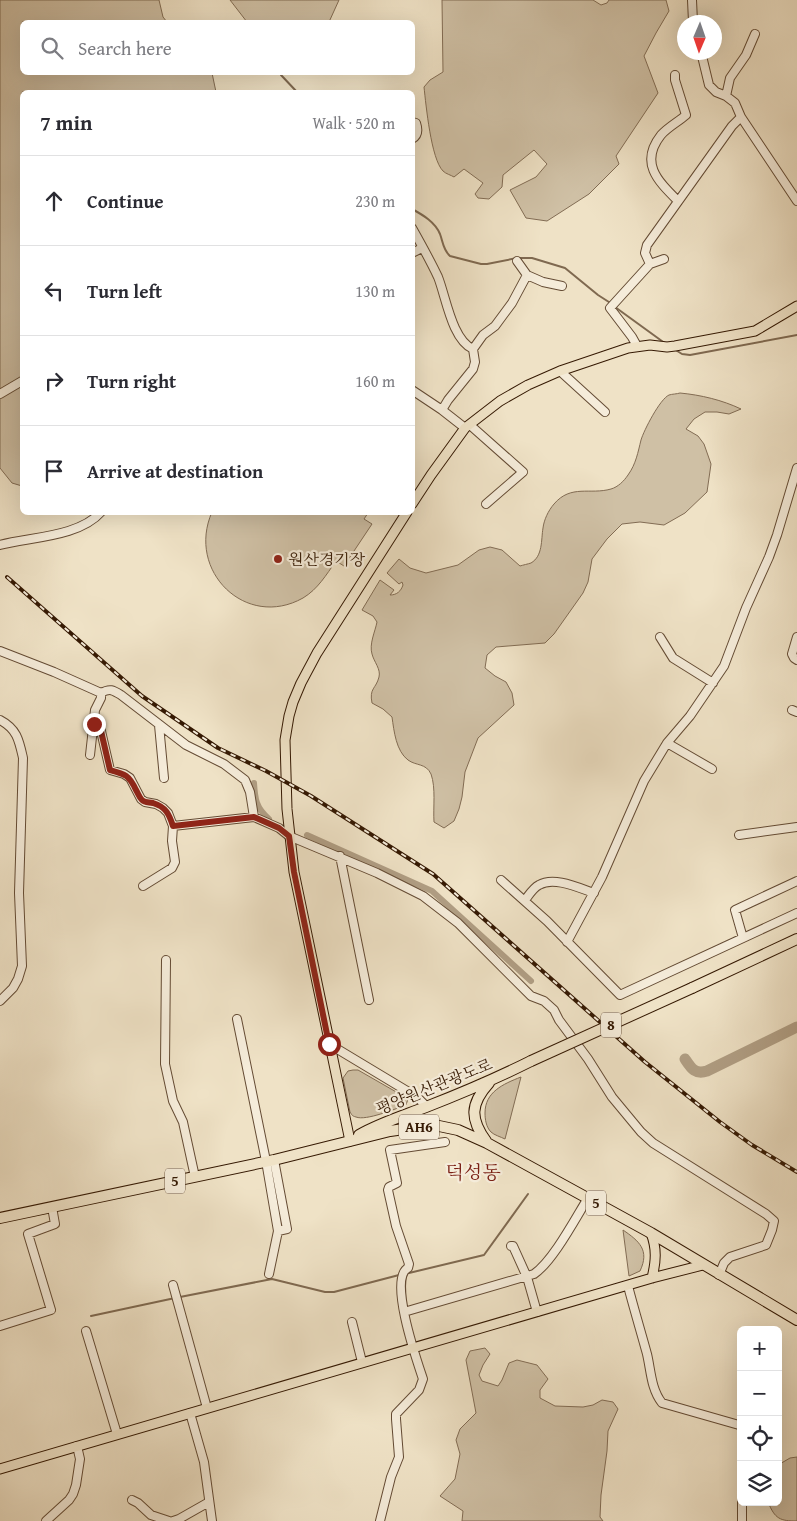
<!DOCTYPE html>
<meta charset="utf-8">
<style>
:root{--surface:#fff;--page:#f2f2f3;--text:#2b2b33;--muted:#7c7c81;--line:#e1e1e2}
body{margin:0;font-family:"Gentium Book Plus","Noto Serif KR",serif;background:var(--page);color:var(--text)}
.controls{position:absolute;right:15px;bottom:15px;display:grid;overflow:hidden;border-radius:8px;box-shadow:0 5px 20px #0002}
.controls button{width:45px;height:45px;display:grid;place-items:center;padding:0;border:0;border-bottom:1px solid var(--line);background:var(--surface);color:var(--text);font:25px sans-serif}
.compass{position:absolute;left:677px;top:15px;width:45px;height:45px;border-radius:50%;background:var(--surface);box-shadow:0 5px 20px #0002;rotate:182deg}
.stop{position:absolute;width:15px;height:15px;margin:-11px;border:4px solid #8f2418;border-radius:50%;background:#fff}
.stop.end{background:#8f2418;border-color:#fff;box-shadow:0 1px 5px #0008}
.list{margin:0;padding:0;list-style:none}
h2{display:flex;justify-content:space-between;align-items:center;height:65px;margin:0;padding:0 20px;font-size:21px}
h2 small{font-size:16px;font-weight:400;color:var(--muted)}
.list li{display:grid;grid-template-columns:32px 1fr auto;gap:15px;align-items:center;box-sizing:border-box;height:90px;padding:0 20px;border-top:1px solid var(--line)}
.list b{display:block;font-size:19px;white-space:nowrap}
.list em{font-size:16px;font-style:normal;color:var(--muted)}
.icon{flex:none;width:28px;height:28px;fill:none;stroke:currentColor;stroke-width:2;stroke-linecap:round;stroke-linejoin:round}
.map{position:relative;flex:none;width:797px;height:1521px;overflow:hidden}
.search{position:absolute;background:var(--surface);box-shadow:0 5px 20px #0002;left:20px;top:20px;width:395px;height:55px;display:flex;align-items:center;gap:12px;box-sizing:border-box;padding:0 18px;border-radius:8px;color:var(--muted);font-size:19px}
.panel{position:absolute;background:var(--surface);box-shadow:0 5px 20px #0002;left:20px;top:90px;width:395px;height:425px;border-radius:8px}
.map>svg:first-child{display:block}
</style>
<div class="map">
<svg width="797" height="1521" viewBox="0 0 797 1521">
<rect width="100%" height="100%" fill="#efe2c6"/>
<filter id="stains"><feTurbulence type="fractalNoise" baseFrequency=".004" numOctaves="4"/><feColorMatrix values="0 0 0 0 .2 0 0 0 0 .09 0 0 0 0 .02 0 0 0 .5 -.17"/></filter>
<radialGradient id="worn" r=".72"><stop offset=".6" stop-color="#630" stop-opacity="0"/><stop offset="1" stop-color="#630" stop-opacity=".3"/></radialGradient>
<path fill="#cfc0a5" stroke="#826c54" d="M0,0h159l4,17 4,5h-145v50l190,1 4,19h-194v394l-10,-3 -12,-15z
M230,0h109l-10,22h-82z
M442,0h151l8,5 6,-2 2,-3h57l3,11 -13,22 -12,23 14,37 -42,63 3,8 -30,30 -42,27 -21,-3 -16,-28 26,-13 11,-13 -13,-14 -31,25 -1,12 -13,12 -11,-1 -3,-4 8,-11 -19,-14 -10,8c-3,-2 -8,-3 -11,-6 -12,-12 -17,-66 -19,-84l6,-7 13,-8z
M680,393c21,2 42,7 61,16l-12,5 -12,-2h-12l-11,7 -8,10 12,7 6,8 7,20 -4,28 -22,21 -21,12 -24,-3 -18,2 -15,15 -15,20 -4,23 -5,11 -29,41 -9,9 -49,4 -9,8 -2,13 10,8 11,6 6,11 2,12 -36,33 -13,34 -3,25 -3,12 -5,12 -10,7 -10,-6c-1,-15 2,-34 -3,-48 -5,-11 -15,-8 -23,-14 -12,-9 -14,-29 -16,-43l-9,-8 -11,-6c-3,-15 4,-14 7,-26 2,-8 -5,-15 -7,-23 -3,-10 3,-22 5,-32l-4,-6 -11,-6 18,-30 14,10 -4,5c7,0 11,-4 13,-10l-1,-3 -3,2 -12,-11 12,-14 11,9 16,5 32,-8 21,-15 11,-3 12,3 18,16c3,-1 8,-2 11,-3 12,-7 10,-23 12,-35 1,-8 5,-17 11,-24 17,-20 36,-9 57,-15 7,-2 13,-8 17,-14 8,-11 10,-23 13,-35 3,-10 19,-41 28,-45 3,-1 8,-1 11,-2z
M212,512l156,1 -4,6 8,5 -28,42 -8,-5c-10,14 -18,28 -33,37 -57,32 -117,-27 -91,-86z
M353,1070h5l47,27 3,2 -2,6c-11,4 -40,16 -50,12 -4,-1 -4,-2 -6,-5l-7,-34 5,-7z
M521,1077l-16,62c-4,-2 -11,-4 -14,-7 -5,-5 -6,-13 -6,-19 0,-21 18,-29 36,-36z
M623,1230c16,11 27,20 17,41l-11,5z
M485,1348l5,6 -7,11 -4,10 3,6 16,5 4,-6 7,-17 8,-3 20,5 11,14 -8,11v8l15,8 28,1 10,-2 9,-5 11,2 5,7 -10,22 -1,20 -6,44 -1,22 3,4h-141l1,-10 -23,-15 15,-17 5,-25 -4,-14 4,-11 16,-16 -10,-53 4,-9z
M797,1457v64c-17,0 -22,-2 -29,-19h10v-37l12,-7z"/>
<g fill="none" stroke-linecap="round" stroke-linejoin="round">
<path stroke="#7f6950" stroke-width="2" d="M281,75l16,17
M412,209c11,6 23,13 28,25 3,8 3,16 10,22l31,8h6l30,-6h15l33,10 33,27 14,9
M615,307l51,37
M674,349l8,5 8,1 107,-20
M409,1273l75,-18 44,-61
M180,1297l92,-18 53,13h9l65,-17
M91,1316l84,-18"/>
<path stroke="#b09e84" stroke-width="6" d="M254,783c1,16 2,25 15,36
M307,835l125,56 99,90"/>
<path stroke="#b09e84" stroke-width="11" d="M685,1059c6,9 10,16 22,12l90,-44"/>
<defs>
<path id="minor" d="M692,0l1,22
M701,52l8,33 7,7 10,4 9,7 6,14 56,84
M675,75v5l11,35c-8,7 -18,12 -25,20 -22,28 -3,46 17,66
M726,96l4,-18 16,-23 9,-21
M412,122l4,1c2,6 3,12 -4,16
M412,228c9,16 18,32 26,49 8,20 14,63 35,72
M412,253l10,-5
M517,261l10,14 16,7 19,4
M650,264l-5,-11 2,-8 85,-119 9,-9
M637,346l-5,-9 -22,-29 40,-44 14,-5
M560,371l45,41
M412,390l30,20 23,18
M0,394l22,-13
M442,410l6,-10 25,-31 2,-7 -2,-13 10,-14 12,-9 17,-23 15,-28
M470,425l53,47 -37,32
M0,545c30,-8 79,-8 101,-33
M660,637l13,21 40,25
M797,637l-5,17 2,4 3,2
M0,651l54,21 47,21
M792,710l5,2
M0,720c17,9 19,20 23,38l-4,135 3,73 -4,13 -5,9 -13,13
M94,724l7,7 9,39 14,4 6,4 11,21 4,3 11,2 7,4 5,5 5,13 -1,15 3,21 -3,6 -29,18
M159,725l5,53
M667,743l45,26
M90,755l5,-45 6,-12v-5c9,-5 12,-3 20,2l65,50 38,19 21,16 5,12 4,25
M173,826l81,-9 25,11 10,8 88,37 46,23 35,27 73,73 13,5 10,9 5,10 29,39 24,38 29,35 12,11 113,71 8,7 -2,9 -6,15 -36,12 -6,6 -5,12
M739,835l58,-8
M340,856l29,144
M501,880l46,41 73,74 177,-82
M525,900c4,-5 8,-12 14,-15 15,-9 40,3 55,8
M743,938l-8,-28 62,-29
M567,942l35,-65 42,-96 23,-38 23,-27 34,-50 22,-58 23,-51 8,-22 20,-67
M166,960l-1,104 8,37 10,21 12,55
M237,1019l29,142 12,70 -9,43
M329,1044l88,53 10,10
M274,1160l13,69 -9,2
M511,1246h2l14,31 10,35
M173,1285l34,123
M628,1286c6,23 13,46 19,68 4,17 4,35 15,49l77,22 2,2
M404,1312l130,-38c19,-13 41,-55 54,-76
M352,1322l10,40
M0,1326l51,-16 -23,-76 27,-10 -3,-17
M86,1331l31,103
M190,1413l14,49 8,59
M132,1500l6,3 13,12 18,6
M46,1521l23,-21 4,-6 3,-9 4,-26 -3,-13
M173,1521l6,-2 30,-17
M380,1521l11,-44 8,-20 -3,-38v-5l23,-24 4,-11c-6,-18 -35,-101 -15,-111l1,-4 -13,-38 -8,-36 1,-3 8,-4 -7,-33 55,-8
M742,1521v-19"/>
<path id="major" d="M412,504l19,-29 34,-47 35,-27 28,-16 32,-14 68,-23 22,-3 17,2 8,-1 80,-15 42,-25
M350,1141l-56,-269 -7,-63 -2,-69 4,-24 4,-14 8,-19 16,-30 90,-141
M651,1233c6,16 5,28 1,45
M0,1469l652,-191 51,-13"/>
<path id="highway" d="M692,988l105,-49
M359,1135c21,-12 44,-19 67,-28 36,-14 71,-29 105,-46
M486,1141c-16,-22 -16,-37 3,-58
M0,1218l274,-58 116,-29 28,-4 21,-1 19,4 29,13 164,90 146,87"/>
</defs>
<use href="#minor" stroke="#644b34" stroke-width="10"/>
<use href="#major" stroke="#351903" stroke-width="11"/>
<use href="#highway" stroke="#351903" stroke-width="12"/>
<use href="#minor" stroke="#f5ecda" stroke-width="8"/>
<use href="#major" stroke="#efe2c6" stroke-width="9"/>
<use href="#highway" stroke="#efe2c6" stroke-width="10"/>
<defs>
<path id="rail" d="M7,577l135,119 76,52 48,23 45,25 122,78 212,188 75,60 32,23 45,27"/>
</defs>
<use href="#rail" stroke="#351903" stroke-width="4"/>
<use href="#rail" stroke="#f5ecda" stroke-width="2" stroke-dasharray="5.5" stroke-linecap="butt"/>
<defs>
<path id="highway-bridge" d="M531,1061l161,-73"/>
</defs>
<use href="#highway-bridge" stroke="#351903" stroke-width="12" stroke-linecap="butt"/>
<use href="#highway-bridge" stroke="#efe2c6" stroke-width="10"/>
</g>
<g fill="none" stroke-linecap="round" stroke-linejoin="round">
<path stroke="#8f2418" stroke-width="6" d="M94,724l7,7 9,39c15,4 19,5 26,20 2,3 3,7 6,10 3,3 7,2 11,3 13,4 16,11 20,23l81,-9 25,11 10,8 5,36 35,172"/>
</g>
<circle fill="#8f2418" stroke="#f5ecda" stroke-width="2" cx="278" cy="559" r="5"/>
<g text-anchor="middle" stroke-width="4.5" stroke-linejoin="round" paint-order="stroke">
<g fill="#f5ecda" stroke="#6f5844" stroke-width="1">
<rect x="601" y="1012.5" width="20" height="25" rx="4"/>
<rect x="399" y="1114.5" width="40" height="25" rx="4"/>
<rect x="165" y="1168.5" width="20" height="25" rx="4"/>
<rect x="586" y="1190.5" width="20" height="25" rx="4"/>
</g>
<g font-size="15" font-weight="bold" fill="#351903">
<text x="611" y="1030">8</text>
<text x="419" y="1132">AH6</text>
<text x="175" y="1186">5</text>
<text x="596" y="1208">5</text>
</g>
<g font-size="16" fill="#351903" stroke="#f5ecda" text-anchor="start">
<text x="288" y="565">원산경기장</text>
</g>
<g font-size="16" fill="#351903" stroke="#f5ecda">
<text transform="translate(434 1086) rotate(-22)" y="6">평양원산관광도로</text>
</g>
<g font-size="19" fill="#7a1f14" stroke="#f5ecda">
<text x="473" y="1179">덕성동</text>
</g>
</g>
<rect width="100%" height="100%" filter="url(#stains)"/>
<rect width="100%" height="100%" fill="url(#worn)"/>
</svg>
<div class="controls">
<button>+</button>
<button>−</button>
<button><svg class="icon" aria-label="locate" viewBox="0 0 24 24"><circle cx="12" cy="12" r="6"/><path d="M12 2v4M12 18v4M2 12h4M18 12h4"/></svg></button>
<button><svg class="icon" aria-label="layers" viewBox="0 0 24 24"><path d="M12 4l9 5-9 5-9-5zM3 14l9 5 9-5"/></svg></button>
</div>
<svg class="compass" viewBox="-18 -18 36 36"><path d="M0-13l5 13h-10z" fill="#e53935"/><path d="M0 13l5-13h-10z" fill="#7c7c81"/></svg>
<div class="stop" style="left:329px;top:1044px"></div>
<div class="stop end" style="left:94px;top:724px"></div>
<div class="search"><svg class="icon" aria-label="search" viewBox="0 0 24 24"><circle cx="10" cy="10" r="6"/><path d="M15 15l6 6"/></svg>Search here</div>
<section class="panel">
<h2>7 min<small>Walk · 520 m</small></h2>
<ul class="list">
<li><svg class="icon" aria-label="ahead" viewBox="0 0 24 24"><path d="M12 20V5M6 11l6-6 6 6"/></svg><div><b>Continue</b></div><em>230 m</em></li>
<li><svg class="icon" aria-label="left" viewBox="0 0 24 24"><path d="M17 20v-9H6M10 6l-5 5 5 5"/></svg><div><b>Turn left</b></div><em>130 m</em></li>
<li><svg class="icon" aria-label="right" viewBox="0 0 24 24"><path d="M7 20v-9h11M14 6l5 5-5 5"/></svg><div><b>Turn right</b></div><em>160 m</em></li>
<li><svg class="icon" aria-label="arrive" viewBox="0 0 24 24"><path d="M6 21V4h12l-3 4 3 4H6"/></svg><div><b>Arrive at destination</b></div></li>
</ul>
</section>
</div>
